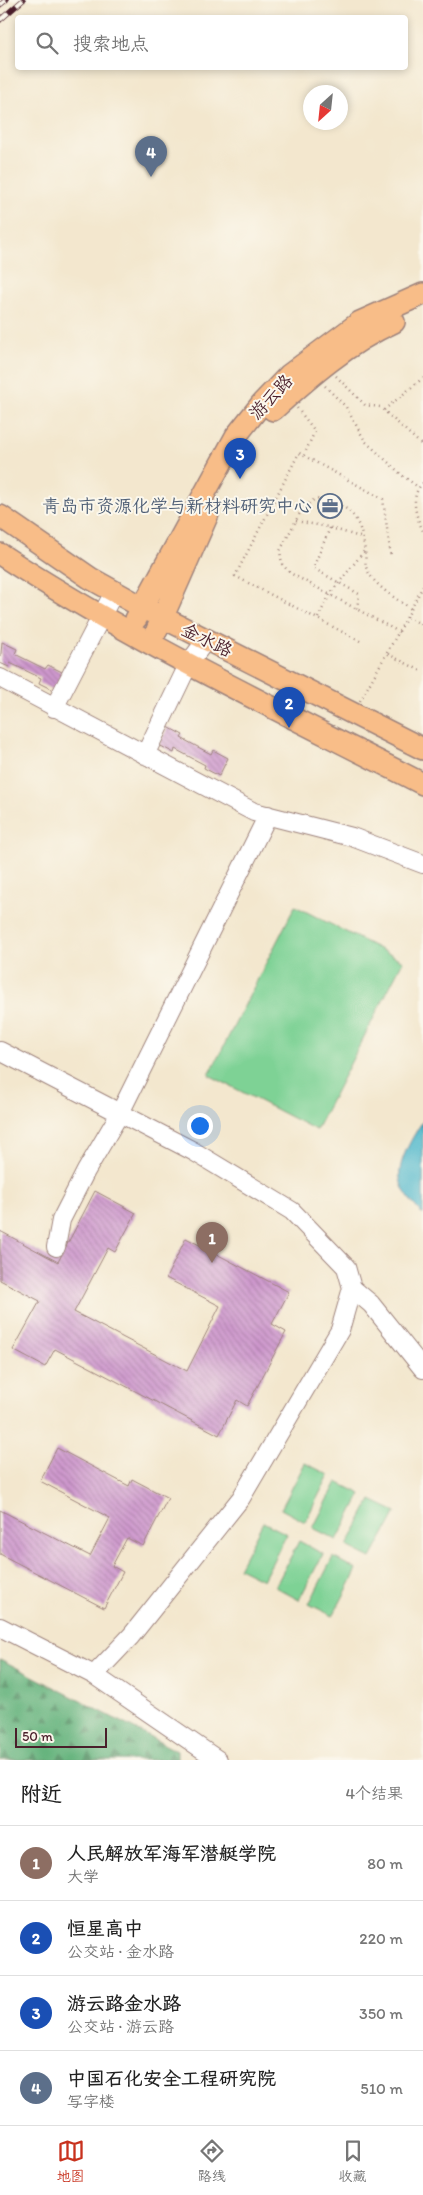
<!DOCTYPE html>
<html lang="zh">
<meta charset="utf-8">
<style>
:root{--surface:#fff;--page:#f6f6f6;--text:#222;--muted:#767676;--line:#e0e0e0;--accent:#c8321e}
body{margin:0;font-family:Itim,"LXGW WenKai TC",sans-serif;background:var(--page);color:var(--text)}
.compass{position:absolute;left:303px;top:85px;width:45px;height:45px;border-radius:50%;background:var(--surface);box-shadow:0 2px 8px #0003;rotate:207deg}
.scale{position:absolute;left:15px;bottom:12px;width:92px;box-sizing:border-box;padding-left:5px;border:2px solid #4a1f2b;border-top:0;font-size:14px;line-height:18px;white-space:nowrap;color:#4a1f2b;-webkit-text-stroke:4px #fbf7ec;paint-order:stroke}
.you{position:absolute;left:199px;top:1125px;width:18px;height:18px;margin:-12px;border:4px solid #fff;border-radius:50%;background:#1a73e8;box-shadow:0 0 0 8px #1a73e833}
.badge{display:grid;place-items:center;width:32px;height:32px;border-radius:50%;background:var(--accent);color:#fff;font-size:16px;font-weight:700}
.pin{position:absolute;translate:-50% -41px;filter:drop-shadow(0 1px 2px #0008)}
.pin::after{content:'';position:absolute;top:26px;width:18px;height:15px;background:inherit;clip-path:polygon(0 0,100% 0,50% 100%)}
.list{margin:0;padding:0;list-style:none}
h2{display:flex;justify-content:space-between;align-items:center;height:65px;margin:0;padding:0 20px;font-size:21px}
h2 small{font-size:16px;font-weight:400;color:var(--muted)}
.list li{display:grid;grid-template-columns:32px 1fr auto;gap:15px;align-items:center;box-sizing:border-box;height:75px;padding:0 20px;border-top:1px solid var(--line)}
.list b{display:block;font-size:19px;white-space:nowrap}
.list p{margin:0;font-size:16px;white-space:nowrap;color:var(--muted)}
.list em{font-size:16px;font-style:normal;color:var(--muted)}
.icon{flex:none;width:28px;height:28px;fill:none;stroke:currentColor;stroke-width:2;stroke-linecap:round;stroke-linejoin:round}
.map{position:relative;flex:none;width:423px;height:1760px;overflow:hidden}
.search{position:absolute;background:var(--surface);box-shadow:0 2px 8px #0003;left:15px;right:15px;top:15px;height:55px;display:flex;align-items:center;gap:12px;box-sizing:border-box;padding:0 18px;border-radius:5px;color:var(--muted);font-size:19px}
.sheet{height:365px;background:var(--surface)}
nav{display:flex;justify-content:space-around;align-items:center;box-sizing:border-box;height:70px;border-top:1px solid var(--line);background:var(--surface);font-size:14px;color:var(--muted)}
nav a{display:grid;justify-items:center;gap:2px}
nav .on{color:var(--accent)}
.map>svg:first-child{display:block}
</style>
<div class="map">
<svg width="423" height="1760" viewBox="0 0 423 1760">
<defs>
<pattern id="forest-firs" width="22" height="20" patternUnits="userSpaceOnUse" patternTransform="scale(1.25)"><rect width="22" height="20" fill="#66b47e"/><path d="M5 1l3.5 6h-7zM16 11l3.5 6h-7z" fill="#569267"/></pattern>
<pattern id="building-back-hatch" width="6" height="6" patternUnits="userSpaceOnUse" patternTransform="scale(1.25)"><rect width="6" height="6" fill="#ce98cd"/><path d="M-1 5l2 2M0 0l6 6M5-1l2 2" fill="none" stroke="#a97ba7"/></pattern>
</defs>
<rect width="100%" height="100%" fill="#fbf7ec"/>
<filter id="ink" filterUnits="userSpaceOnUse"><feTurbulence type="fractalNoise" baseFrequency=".02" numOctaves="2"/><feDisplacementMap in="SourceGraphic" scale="10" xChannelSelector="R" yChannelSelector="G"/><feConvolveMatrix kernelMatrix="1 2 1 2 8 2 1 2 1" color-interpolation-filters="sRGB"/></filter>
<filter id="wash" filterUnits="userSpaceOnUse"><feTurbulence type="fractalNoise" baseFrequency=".0096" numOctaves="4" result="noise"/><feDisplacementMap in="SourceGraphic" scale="20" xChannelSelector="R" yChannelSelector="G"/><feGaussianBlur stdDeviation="1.12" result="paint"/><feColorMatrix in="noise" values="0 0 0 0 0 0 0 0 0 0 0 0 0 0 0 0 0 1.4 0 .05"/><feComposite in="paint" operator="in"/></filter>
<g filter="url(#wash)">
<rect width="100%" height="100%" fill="#f3e7ce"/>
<path fill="url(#forest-firs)" stroke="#586a54" d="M0,1659l177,92v9h-177z"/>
<path fill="#7ed295" stroke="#647860" d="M295,906l108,55 -87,169 -107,-55z
M305,1463l24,12 -24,47 -24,-13z
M337,1482l24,12 -24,46 -24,-12z
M371,1500l25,12 -25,46 -24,-12z
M263,1522l24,12 -24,46 -24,-12z
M299,1541l24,13 -24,46 -24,-13z
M333,1557l24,13 -24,46 -24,-12z"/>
<path fill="#4cb6ca" stroke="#4b6a7a" d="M423,1121v94c-9,-10 -21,-23 -23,-36 -3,-17 14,-45 23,-58z"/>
<g id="blocks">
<path fill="url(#building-back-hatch)" d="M2,642l15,7 -2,5 30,15 3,-4 16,8 -9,18 -16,-8 2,-5 -31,-15 -1,4 -9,-4z
M168,727l15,8 -2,3 30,16 2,-4 15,8 -9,18 -15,-8 1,-3 -30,-16 -1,4 -15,-8z
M95,1191l41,22 -21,39 -7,-4 -34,64 113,59 33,-65 -54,-28 20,-40 103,54 -17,32 14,8 -39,74 -10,-6 -18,35 -164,-86 -10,18 -32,-17 27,-49 -40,-21v-49l58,31z
M57,1448l72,38 3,-7 36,19 -25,48 -16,-8 -15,28 11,6 -19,36 -104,-54v-44l90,46 20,-38 -70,-37z"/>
</g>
</g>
<g filter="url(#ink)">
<use href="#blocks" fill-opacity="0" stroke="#9e837c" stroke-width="1"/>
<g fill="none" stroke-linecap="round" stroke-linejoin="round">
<defs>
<path id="minor" d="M0,678l254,134 98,25 71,27
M54,708l60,-116
M145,755l44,-92 17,-23
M0,1051l193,100 99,60 54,56 6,21 -12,42 -99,168 -110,138 -37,39
M56,1247l5,-27 25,-49 34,-58 148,-298
M352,1288l19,16 52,65
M0,1627l94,48 124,85"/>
<path id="major" d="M273,410c36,-33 76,-68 121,-88
M0,516l90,62 52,29 281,142
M0,554c134,88 281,157 423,230
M136,619l100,-183 27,-34 26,-27 71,-53 63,-28
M157,630l51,-116"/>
</defs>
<use href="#minor" stroke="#9e837c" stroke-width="20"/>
<use href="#major" stroke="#9e837c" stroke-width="24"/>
<path stroke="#9e837c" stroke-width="2.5" stroke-dasharray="1 4" stroke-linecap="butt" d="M336,376l29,29 15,2 43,39
M325,386l21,21 19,34 38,35 15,11
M297,408l18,23 -11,24
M384,410l39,-32
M423,483c-14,13 -7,34 0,48
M296,521l32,6 35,11
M330,528l-17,40 46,26 -2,15
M423,586l-16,31 16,8
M318,618l12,-24 35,-44
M399,632l-109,-59 -8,-9 -2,-13 22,-42 13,-10c36,4 45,18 50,52 1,5 0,11 1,16 6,18 31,32 45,42
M360,641l-125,-65 64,-123 84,46 8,58
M388,654l35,18
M360,701l47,-84"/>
<use href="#minor" stroke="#fff" stroke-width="18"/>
<use href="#major" stroke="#f8bd88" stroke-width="21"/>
<defs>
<path id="rail" d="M0,5l6,-5
M0,20l23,-20"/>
</defs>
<use href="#rail" stroke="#4a1f2b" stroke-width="5.5"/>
<use href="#rail" stroke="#fbf7ec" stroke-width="4" stroke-dasharray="11" stroke-linecap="butt"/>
</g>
</g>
<defs>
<symbol id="office-ring" viewBox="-11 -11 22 22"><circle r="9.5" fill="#fbf7ec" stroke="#5c6f8a" stroke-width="1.5"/><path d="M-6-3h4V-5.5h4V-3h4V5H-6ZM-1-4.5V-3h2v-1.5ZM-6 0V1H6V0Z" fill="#5c6f8a"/></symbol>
</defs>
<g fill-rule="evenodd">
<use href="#office-ring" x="316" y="492" width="28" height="28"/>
</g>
<g text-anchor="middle" stroke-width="4" stroke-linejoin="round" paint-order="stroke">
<g font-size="18" fill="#4a1f2b" stroke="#fbf7ec">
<text transform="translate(271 397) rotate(-47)" y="6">游云路</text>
<text transform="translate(207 640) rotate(26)" y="6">金水路</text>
</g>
<g font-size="18" fill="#4e5e75" stroke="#fbf7ec" text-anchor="end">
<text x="312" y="512">青岛市资源化学与新材料研究中心</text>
</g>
</g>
</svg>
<svg class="compass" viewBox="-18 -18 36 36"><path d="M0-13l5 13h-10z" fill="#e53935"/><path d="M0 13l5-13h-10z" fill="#767676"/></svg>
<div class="scale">50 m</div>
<div class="you"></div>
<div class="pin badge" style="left:212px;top:1263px;background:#8d6e63">1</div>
<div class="pin badge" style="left:289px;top:728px;background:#1a4fb4">2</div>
<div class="pin badge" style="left:240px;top:479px;background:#1a4fb4">3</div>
<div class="pin badge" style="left:151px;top:177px;background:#5c6f8a">4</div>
<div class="search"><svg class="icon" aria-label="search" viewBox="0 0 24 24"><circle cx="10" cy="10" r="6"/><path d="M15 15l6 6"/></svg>搜索地点</div>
</div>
<section class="sheet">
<h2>附近<small>4个结果</small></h2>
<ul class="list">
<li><span class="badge" style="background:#8d6e63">1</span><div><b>人民解放军海军潜艇学院</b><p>大学</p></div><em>80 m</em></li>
<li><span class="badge" style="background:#1a4fb4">2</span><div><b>恒星高中</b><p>公交站 · 金水路</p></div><em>220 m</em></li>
<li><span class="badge" style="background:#1a4fb4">3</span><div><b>游云路金水路</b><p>公交站 · 游云路</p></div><em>350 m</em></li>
<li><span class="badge" style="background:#5c6f8a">4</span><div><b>中国石化安全工程研究院</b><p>写字楼</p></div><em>510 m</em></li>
</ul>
</section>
<nav>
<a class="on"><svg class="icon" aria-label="map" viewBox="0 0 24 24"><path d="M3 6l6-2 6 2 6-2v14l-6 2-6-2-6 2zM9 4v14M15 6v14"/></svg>地图</a>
<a><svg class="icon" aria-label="directions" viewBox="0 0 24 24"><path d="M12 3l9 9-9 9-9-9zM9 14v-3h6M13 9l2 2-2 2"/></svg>路线</a>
<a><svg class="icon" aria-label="saved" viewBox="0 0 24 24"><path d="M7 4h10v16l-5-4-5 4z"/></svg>收藏</a>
</nav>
